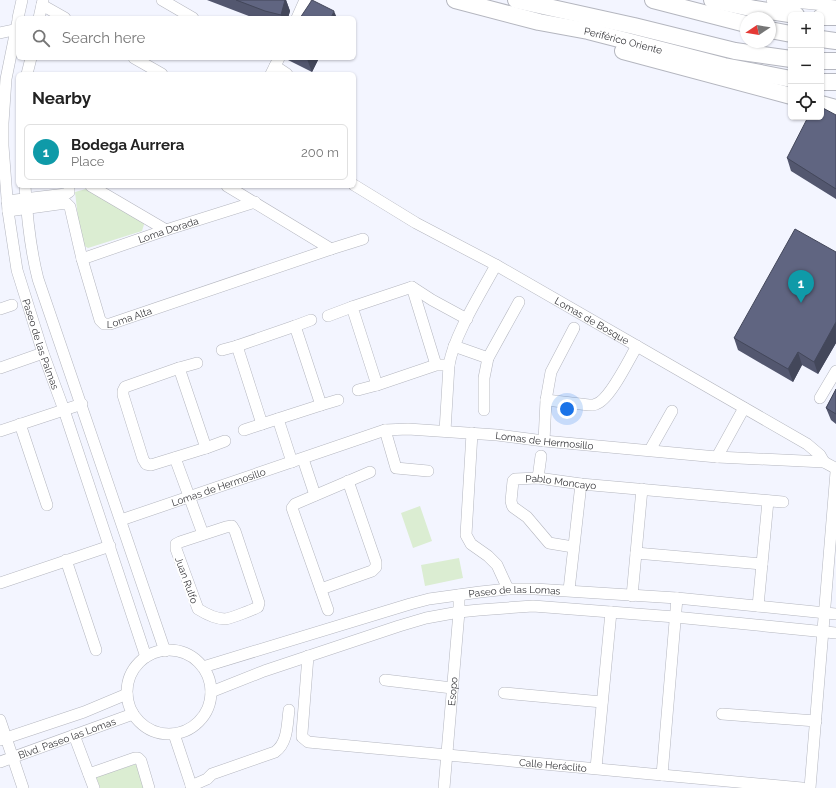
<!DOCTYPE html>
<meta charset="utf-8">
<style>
:root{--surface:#fff;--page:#f2f2f2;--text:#222;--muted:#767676;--line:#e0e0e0;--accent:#3b621d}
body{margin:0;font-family:Raleway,sans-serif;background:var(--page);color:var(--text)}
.controls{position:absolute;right:12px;top:12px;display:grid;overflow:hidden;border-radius:6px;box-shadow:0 1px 3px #0004}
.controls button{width:36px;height:36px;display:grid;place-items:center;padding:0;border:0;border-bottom:1px solid var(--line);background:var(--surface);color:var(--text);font:20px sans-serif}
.compass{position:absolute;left:740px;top:12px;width:36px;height:36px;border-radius:50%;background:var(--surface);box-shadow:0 1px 3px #0004;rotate:258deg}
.you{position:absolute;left:567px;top:409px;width:14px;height:14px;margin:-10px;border:3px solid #fff;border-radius:50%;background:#1a73e8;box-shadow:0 0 0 6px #1a73e833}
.badge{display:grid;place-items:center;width:26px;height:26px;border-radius:50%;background:var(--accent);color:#fff;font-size:13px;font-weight:700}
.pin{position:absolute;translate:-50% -33px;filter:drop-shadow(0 1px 2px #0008)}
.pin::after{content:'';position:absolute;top:21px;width:14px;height:12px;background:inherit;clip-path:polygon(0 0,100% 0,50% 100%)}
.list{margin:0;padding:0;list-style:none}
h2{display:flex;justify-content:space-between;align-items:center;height:52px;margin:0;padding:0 16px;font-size:17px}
h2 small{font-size:13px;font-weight:400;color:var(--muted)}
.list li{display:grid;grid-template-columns:26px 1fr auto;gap:12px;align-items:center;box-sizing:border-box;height:56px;margin:0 8px 8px;padding:0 8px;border:1px solid var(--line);border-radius:6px}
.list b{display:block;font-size:15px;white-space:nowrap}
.list p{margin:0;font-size:13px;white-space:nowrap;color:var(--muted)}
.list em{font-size:13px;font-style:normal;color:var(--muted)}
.icon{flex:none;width:22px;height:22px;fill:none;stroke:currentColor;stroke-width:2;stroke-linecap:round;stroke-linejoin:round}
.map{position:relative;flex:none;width:836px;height:788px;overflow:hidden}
.search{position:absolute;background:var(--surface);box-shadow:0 1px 3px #0004;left:16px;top:16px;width:340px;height:44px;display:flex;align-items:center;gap:10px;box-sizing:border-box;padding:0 14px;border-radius:6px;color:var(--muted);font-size:15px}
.panel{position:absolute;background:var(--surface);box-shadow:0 1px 3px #0004;left:16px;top:72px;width:340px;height:116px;border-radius:6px}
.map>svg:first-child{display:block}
</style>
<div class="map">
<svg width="836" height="788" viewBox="0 0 836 788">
<rect width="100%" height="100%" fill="#f3f5ff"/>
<path fill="#dbedd2" d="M86,189l59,32 -3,10 -54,17 -7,-4 -6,-52z
M420,506l12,35 -19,7 -12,-35z
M459,558l4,20 -38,8 -4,-21z
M136,764l8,24h-44l-4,-11z"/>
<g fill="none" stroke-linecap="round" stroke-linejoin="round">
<defs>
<g id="minor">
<path d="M162,0l31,18"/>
<path d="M772,0l64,6"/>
<path d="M42,5l23,13"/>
<path d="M18,18l4,-18"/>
<path d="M39,18l4,-18"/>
<path d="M297,18l8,-18"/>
<path id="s1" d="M18,20l-12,59 -3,44v23l5,65 9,59 26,83 21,57 82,247"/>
<path d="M0,33l18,-4"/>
<path d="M134,58l28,16"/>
<path d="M275,66l12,8"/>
<path d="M27,74l4,-16"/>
<path d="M271,74l8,-16"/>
<path id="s2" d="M354,185l62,38 80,42 311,179 13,11 4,7"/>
<path d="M25,186c2,31 5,62 13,93l127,372"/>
<path d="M91,186l75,44"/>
<path d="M7,201l59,-7 3,-2v-6"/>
<path id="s3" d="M8,211l58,-8 4,4 12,52 18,61 4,4h6l221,-75 -104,-63"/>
<path d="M331,249l32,-10"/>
<path id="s4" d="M82,259l84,-29 89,-28"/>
<path d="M412,287l20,13 35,19"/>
<path d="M0,309l12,-4"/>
<path d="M328,316l24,-9"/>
<path d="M295,326l26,79 -59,19 -25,-78z"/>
<path d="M295,326l16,-6"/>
<path d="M454,346l34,12"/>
<path d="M222,350l15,-4"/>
<path d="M436,365l-24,-78 -60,20 25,78 59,-20h13"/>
<path d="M0,368l43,-15"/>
<path d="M179,368l27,80 -55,17 -5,-1 -3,-5 -20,-64v-4l2,-4z"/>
<path d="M179,368l18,-5"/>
<path d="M358,390l19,-5"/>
<path d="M820,398l16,-27"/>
<path d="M546,400l43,5c1,0 6,0 7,-1 14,-4 33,-45 41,-58"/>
<path d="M321,405l17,-5"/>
<path d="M484,410v-32l4,-20 31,-56"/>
<path d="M278,419l14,43"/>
<path d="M20,424l27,81"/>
<path d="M244,430l18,-6"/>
<path d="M385,430l11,38 32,3"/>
<path d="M0,431l82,-27"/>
<path d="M445,431l4,-66c5,-30 32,-72 47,-100"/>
<path d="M472,433l-6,102 5,9 17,12 9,9 11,24"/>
<path d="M544,441l2,-41 5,-28 23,-44"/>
<path d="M206,448l19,-7"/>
<path d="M650,450l22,-39"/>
<path d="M717,457l27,-49"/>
<path d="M175,458l28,76"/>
<path d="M303,459l12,36"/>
<path d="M538,478l3,-22"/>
<path id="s5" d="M121,520l264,-90 23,-1 89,6 47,6 173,16 107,5 11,6 1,4 -26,316"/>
<path d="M232,526l3,5 24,72 -1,4c-6,3 -26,11 -33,12 -9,0 -19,-5 -27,-10l-22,-60v-5l4,-2 46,-15z"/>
<path id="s6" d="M573,547l-24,-4 -22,-26 -14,-10 -1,-2 -1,-4 2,-20 2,-2 23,-1 43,6 202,18"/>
<path d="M636,553l126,11"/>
<path d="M66,560l30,90"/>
<path d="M0,583l110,-37"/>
<path d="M321,589l51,-18 4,-4v-5l-28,-81"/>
<path d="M569,590l12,-106"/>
<path d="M632,596l10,-107"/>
<path d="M758,606l10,-105"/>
<path d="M328,610l-36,-102 3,-4 75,-32"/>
<circle cx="169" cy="692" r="42"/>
<path id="s7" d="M308,656l-6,77v4l6,5 494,46"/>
<path id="s8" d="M203,667l207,-63 19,-5 51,-7 28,-3h27l142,9 159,16"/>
<path d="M385,680l67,8"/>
<path d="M211,692l53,-21 135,-45 27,-8 33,-6 20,-2 54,-4 142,11 161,16"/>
<path d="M504,693l98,9"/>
<path d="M722,714l94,7"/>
<path d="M0,720l23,68"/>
<path d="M174,734l18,54"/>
<path d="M74,735l20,53"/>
<path d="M0,740l84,-28 43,-18"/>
<path id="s9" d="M0,762l133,-48"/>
<path d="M596,768l15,-156"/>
<path d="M89,774l46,-16h3l3,3 8,27"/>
<path d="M662,775l15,-177"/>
<path d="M191,786l16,-7 5,-5 63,-22c13,-9 12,-28 14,-42"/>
<path id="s10" d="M444,788l15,-176v-17"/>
</g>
<g id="highway">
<path id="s11" d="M455,0l84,22 49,9 136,35 67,13"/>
<path d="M516,0l118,26 101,25 56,8"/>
<path d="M653,0l93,24"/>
<path d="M712,0l43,9 41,6"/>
<path d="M821,17h15"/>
<path d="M770,30l21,4"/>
<path d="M821,39l15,2"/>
<path d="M623,51l168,45"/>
<path d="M821,61h15"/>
<path d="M821,82h15"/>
<path d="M821,104l15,4"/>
</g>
</defs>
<use href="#minor" stroke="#b4b6bf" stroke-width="12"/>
<use href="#highway" stroke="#b4b6bf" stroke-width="18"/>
<use href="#minor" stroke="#fff" stroke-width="11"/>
<use href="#highway" stroke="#fff" stroke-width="16"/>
</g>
<path fill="#53576f" d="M207,0h79l4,11 -2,7h-34z
M286,58h33l-7,14 -26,-13z
M836,115v84l-45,-28 -4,-13z
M836,252v91l-18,31 -16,-9 -9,17 -55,-32 -4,-12z
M836,389v35l-5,-4 -5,-12z"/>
<path fill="#43475a" d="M285,0h1l4,11 -2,7h-6l-1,-3z
M334,11l3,7h-6z
M308,58h11l-7,14 -5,-13z
M836,322v21l-18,31 -4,-12z
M798,352l4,13 -9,17 -5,-13z"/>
<path fill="#606581" stroke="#43475a" d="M236,0h49l-4,15 -16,-4z
M312,0l22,11 -3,7h-31z
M821,107l15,8v74l-49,-31 21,-41h13z
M795,229l41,23v70l-22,40 -16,-10 -10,17 -54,-31z
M836,389v25l-10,-6z"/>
<g text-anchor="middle" stroke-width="4" stroke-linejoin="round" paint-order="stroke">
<g font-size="10" fill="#36363a" stroke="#fff">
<text dy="4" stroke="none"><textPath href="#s11" startOffset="173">Periférico Oriente</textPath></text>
<text dy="4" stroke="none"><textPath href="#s4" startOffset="91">Loma Dorada</textPath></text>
<text dy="4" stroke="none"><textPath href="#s3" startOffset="213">Loma Alta</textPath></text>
<text dy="4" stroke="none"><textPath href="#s2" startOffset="274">Lomas de Bosque</textPath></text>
<text dy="4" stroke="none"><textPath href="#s1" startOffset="330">Paseo de las Palmas</textPath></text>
<text dy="4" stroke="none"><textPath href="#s5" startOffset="439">Lomas de Hermosillo</textPath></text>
<text dy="4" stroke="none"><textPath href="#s6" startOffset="151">Pablo Moncayo</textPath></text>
<text dy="4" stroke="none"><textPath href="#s5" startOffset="103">Lomas de Hermosillo</textPath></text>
<text transform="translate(187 580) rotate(70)" y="4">Juan Rulfo</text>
<text dy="4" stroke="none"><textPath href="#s8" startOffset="322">Paseo de las Lomas</textPath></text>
<text dy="4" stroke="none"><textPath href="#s10" startOffset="97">Esopo</textPath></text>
<text dy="4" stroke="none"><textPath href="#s9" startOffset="71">Blvd. Paseo las Lomas</textPath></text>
<text dy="4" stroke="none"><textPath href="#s7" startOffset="335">Calle Heráclito</textPath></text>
</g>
</g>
</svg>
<div class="controls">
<button>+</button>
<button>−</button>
<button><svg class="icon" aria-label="locate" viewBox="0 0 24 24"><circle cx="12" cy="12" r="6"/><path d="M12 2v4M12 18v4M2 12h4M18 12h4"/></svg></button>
</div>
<svg class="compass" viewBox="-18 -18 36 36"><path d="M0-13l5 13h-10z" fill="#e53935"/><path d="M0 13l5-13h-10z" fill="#767676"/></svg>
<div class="you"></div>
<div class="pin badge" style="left:801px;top:303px;background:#0f9aa8">1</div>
<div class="search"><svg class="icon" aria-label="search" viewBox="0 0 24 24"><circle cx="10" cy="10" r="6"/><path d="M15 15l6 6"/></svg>Search here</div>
<section class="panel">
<h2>Nearby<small></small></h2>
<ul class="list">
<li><span class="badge" style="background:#0f9aa8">1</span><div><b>Bodega Aurrera</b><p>Place</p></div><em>200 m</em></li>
</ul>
</section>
</div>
